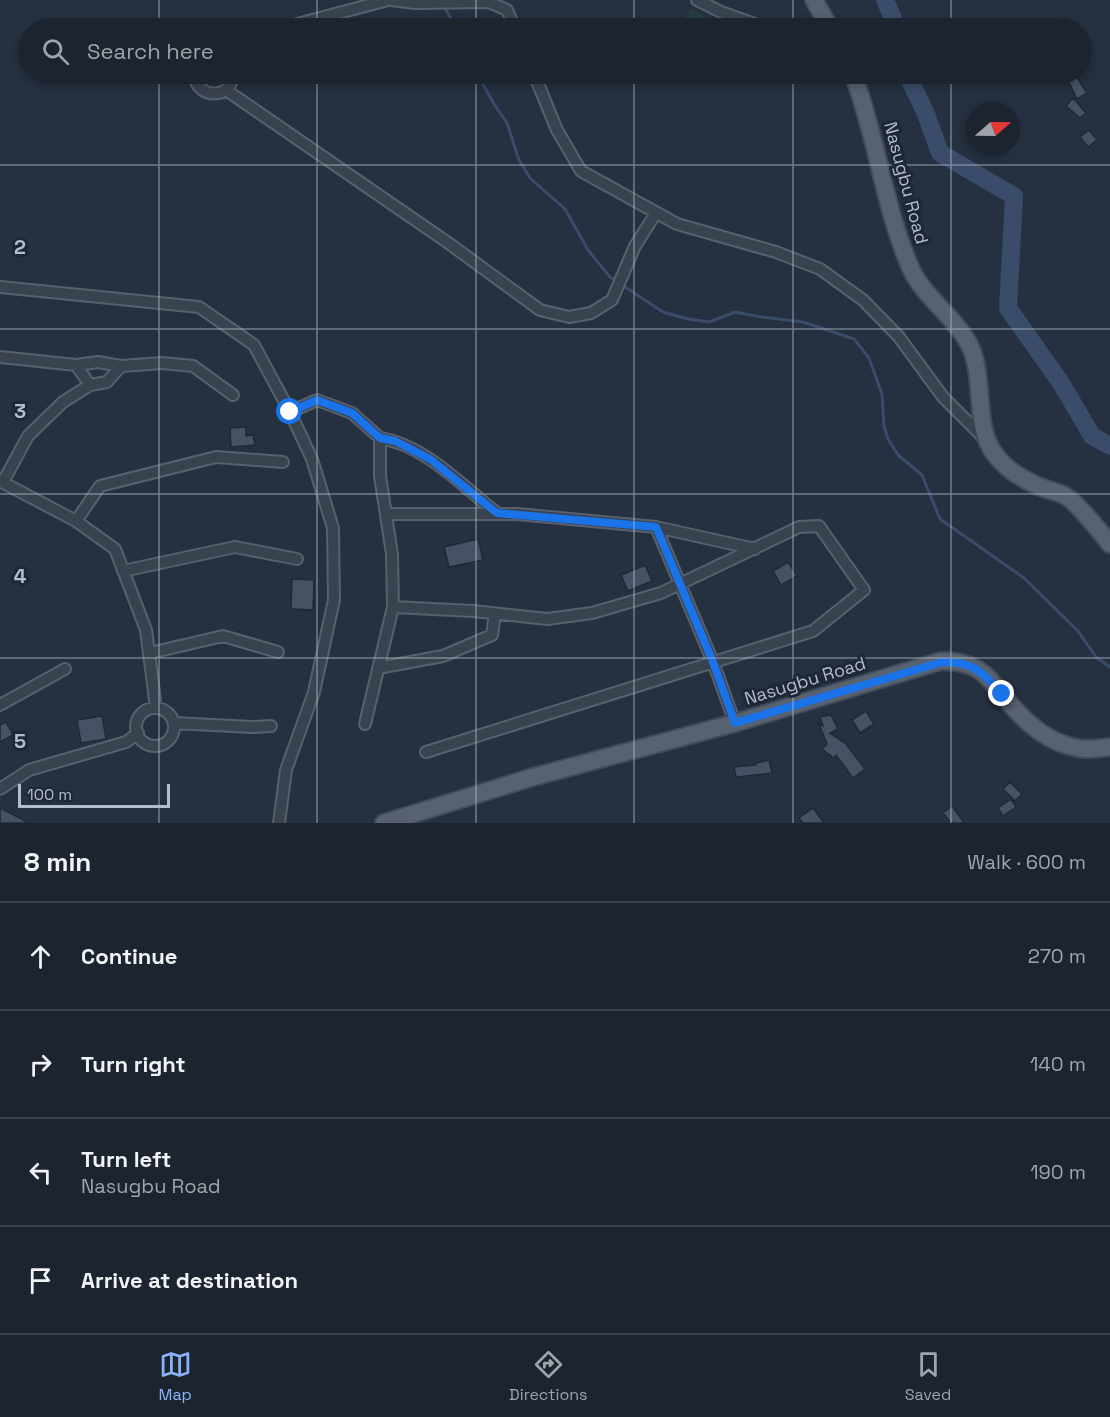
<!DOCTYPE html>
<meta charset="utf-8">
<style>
:root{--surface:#1c2430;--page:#29303c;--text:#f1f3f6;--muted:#a0a4ab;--line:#3a414c;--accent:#8bb3f9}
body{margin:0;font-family:"Space Grotesk",sans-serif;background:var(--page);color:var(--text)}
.compass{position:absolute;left:966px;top:102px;width:54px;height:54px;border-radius:50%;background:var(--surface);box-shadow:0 3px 9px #0003;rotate:70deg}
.scale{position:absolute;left:18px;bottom:15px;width:152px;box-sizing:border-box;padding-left:6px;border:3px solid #b5bdca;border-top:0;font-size:16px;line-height:21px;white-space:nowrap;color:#b5bdca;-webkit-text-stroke:4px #1e2735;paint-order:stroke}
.stop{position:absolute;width:18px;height:18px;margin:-14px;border:4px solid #1a73e8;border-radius:50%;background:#fff}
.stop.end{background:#1a73e8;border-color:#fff;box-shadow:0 2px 6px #0008}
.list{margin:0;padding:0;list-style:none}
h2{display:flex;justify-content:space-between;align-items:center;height:78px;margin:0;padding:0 24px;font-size:26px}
h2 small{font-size:20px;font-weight:400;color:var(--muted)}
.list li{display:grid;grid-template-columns:39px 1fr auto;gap:18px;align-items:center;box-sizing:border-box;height:108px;padding:0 24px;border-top:2px solid var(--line)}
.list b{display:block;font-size:22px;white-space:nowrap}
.list p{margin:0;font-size:20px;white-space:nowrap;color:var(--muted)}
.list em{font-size:20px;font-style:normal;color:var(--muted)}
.icon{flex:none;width:33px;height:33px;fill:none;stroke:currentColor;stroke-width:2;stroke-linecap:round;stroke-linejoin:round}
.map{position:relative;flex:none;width:1110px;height:823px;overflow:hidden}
.search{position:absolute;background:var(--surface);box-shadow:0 3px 9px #0003;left:18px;right:18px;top:18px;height:66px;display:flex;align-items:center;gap:15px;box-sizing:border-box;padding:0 21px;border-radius:33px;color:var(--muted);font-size:22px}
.sheet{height:510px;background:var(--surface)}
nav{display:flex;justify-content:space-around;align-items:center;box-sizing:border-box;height:84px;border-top:2px solid var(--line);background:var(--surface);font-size:16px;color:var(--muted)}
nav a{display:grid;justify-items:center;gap:3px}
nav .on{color:var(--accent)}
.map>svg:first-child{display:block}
</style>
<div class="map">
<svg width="1110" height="823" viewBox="0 0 1110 823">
<rect width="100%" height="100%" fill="#253040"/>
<path fill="#273d41" d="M691,8l34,20h-46z"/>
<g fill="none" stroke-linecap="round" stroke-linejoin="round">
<path stroke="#3a4c69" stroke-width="3" d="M444,6l12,22
M477,74l17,30 13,19 12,37 11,18 35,31 23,41 22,27 53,35 25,7 21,3 26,-10 27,5 41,5 51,17 15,19 13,36 2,32 4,13 10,16 24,20 18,44 84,59 54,53 18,26 14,10"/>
<path stroke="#3a4c69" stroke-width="18" d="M885,0l12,28
M907,74l19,40 14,39 74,43 -6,112 53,75 31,53 18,10"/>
</g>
<path fill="#465164" stroke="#202937" stroke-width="1.5" d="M1076,76l11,17 -10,6 -9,-19z
M1073,98l13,15 -6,5 -14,-12z
M1089,130l8,10 -9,7 -8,-10z
M246,427v9l7,-1 2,10 -24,2 -1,-19z
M478,539l5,21 -34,7 -5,-20z
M788,562l9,14 -16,9 -8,-14z
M645,565l7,16 -24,10 -7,-16z
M292,579l22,1 -1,30 -22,-1z
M866,711l8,13 -14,9 -8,-13z
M831,715l7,14 -8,4 16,11 19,25 -12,9 -17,-23 -2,3 -12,-9 5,-5 -8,-20 4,2 -3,-9z
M102,716l4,23 -25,4 -4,-23z
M6,722l7,13 -13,7v-17z
M769,760l3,13 -36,4 -2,-10 22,-2v-2z
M1010,782l12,12 -7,7 -12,-12z
M1011,799l5,8 -13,9 -5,-8z
M952,806l12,17h-13l-8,-10z
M0,808l29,15h-29z
M813,808l11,15h-21l-4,-5z"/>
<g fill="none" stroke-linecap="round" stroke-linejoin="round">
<defs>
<path id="minor" d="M392,0l23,3 74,-1 18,8 8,18
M697,0l24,12 45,16
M282,28l106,-28
M194,74c2,26 39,26 39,0
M534,74l23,56 24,41 96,53 99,28 44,17 43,31 36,37 44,60 43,43
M226,90l221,152 93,68 29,7 22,-4 21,-13 23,-54 21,-33
M0,287l199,20 55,38 36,67 22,47 21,69 1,72 -20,92 -28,78 -7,53
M0,357l76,8 14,20 -27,17 -35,34 -25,46
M76,365l22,-3 23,4 -14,16 -17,3
M121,366l41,-3 31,3 40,29
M290,412l27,-12 35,13 28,25v38l12,78 1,53 -28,117
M380,438c45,7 82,48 117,75
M0,481l76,40 39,28 31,81 10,78
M386,514h131l139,13 99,22
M76,521l24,-35 116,-29 67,5
M656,527l57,135 22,61
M123,571l112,-24 62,12
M393,607l80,4 74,8 45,-6 69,-20 138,-66 20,-1 45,64 -51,41 -387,121
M150,653l73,-17 55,16
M378,668l65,-12 49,-21 3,-21
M0,705l65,-36
M136 727a19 19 0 1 1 38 0a19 19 0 1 1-38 0Z
M174,723l78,4 19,-1
M0,789l29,-19 97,-28 12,-9"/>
<path id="primary" d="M814,0l16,28
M853,74c24,63 31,134 58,195 14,30 46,49 60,79 14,35 3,77 23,105 12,17 33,29 52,36 6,2 15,4 21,8 10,6 35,37 43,47
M384,823l149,-46 202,-54 206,-62c13,0 26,2 36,8 12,7 21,20 29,30 17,21 40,42 67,48 12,4 25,1 37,0"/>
</defs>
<use href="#minor" stroke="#57606d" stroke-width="14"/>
<use href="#primary" stroke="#424b59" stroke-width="20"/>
<use href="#minor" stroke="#39424f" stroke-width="10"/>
<use href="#primary" stroke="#57616f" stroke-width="16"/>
</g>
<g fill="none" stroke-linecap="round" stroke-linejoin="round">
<path stroke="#1a73e8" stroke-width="8" d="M290,412l27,-12 35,13 28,25 15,3 35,18 67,54 159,14 57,135 22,61 207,-61c31,-1 40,10 60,32"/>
</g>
<path fill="none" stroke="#b5bdca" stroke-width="1.5" stroke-opacity="0.55" d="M159,0v28M317,0v28M476,0v28M634,0v28M793,0v28M951,0v28M159,74v749M317,74v749M476,74v749M634,74v749M793,74v749M951,74v749M0,165h1110M0,329h1110M0,494h1110M0,658h1110"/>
<g text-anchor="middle" stroke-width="6" stroke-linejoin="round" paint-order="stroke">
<g font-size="18" fill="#b5bdca" stroke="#1e2735">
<text transform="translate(906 183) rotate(75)" y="6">Nasugbu Road</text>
<text transform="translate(805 681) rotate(-17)" y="6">Nasugbu Road</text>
</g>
</g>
<g font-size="20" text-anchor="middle" font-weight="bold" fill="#b5bdca" stroke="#1e2735" stroke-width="6" stroke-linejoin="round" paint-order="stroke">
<text x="20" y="254">2</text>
<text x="20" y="418">3</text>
<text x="20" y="583">4</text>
<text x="20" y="748">5</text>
</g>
</svg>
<svg class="compass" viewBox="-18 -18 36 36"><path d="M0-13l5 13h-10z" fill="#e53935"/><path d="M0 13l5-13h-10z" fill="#a0a4ab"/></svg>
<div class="scale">100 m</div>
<div class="stop" style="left:290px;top:412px"></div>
<div class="stop end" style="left:1002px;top:694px"></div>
<div class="search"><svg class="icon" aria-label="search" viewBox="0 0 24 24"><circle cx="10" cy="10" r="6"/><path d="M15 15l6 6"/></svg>Search here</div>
</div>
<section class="sheet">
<h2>8 min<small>Walk · 600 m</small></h2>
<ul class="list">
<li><svg class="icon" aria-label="ahead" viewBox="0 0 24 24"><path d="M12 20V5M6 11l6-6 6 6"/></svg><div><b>Continue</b></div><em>270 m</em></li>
<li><svg class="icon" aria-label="right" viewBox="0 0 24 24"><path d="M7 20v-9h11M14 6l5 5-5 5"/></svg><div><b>Turn right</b></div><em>140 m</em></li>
<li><svg class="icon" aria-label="left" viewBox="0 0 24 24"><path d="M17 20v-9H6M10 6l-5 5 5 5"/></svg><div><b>Turn left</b><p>Nasugbu Road</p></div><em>190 m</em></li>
<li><svg class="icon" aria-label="arrive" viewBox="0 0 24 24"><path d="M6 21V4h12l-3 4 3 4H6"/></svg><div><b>Arrive at destination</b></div></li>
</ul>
</section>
<nav>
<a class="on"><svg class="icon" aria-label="map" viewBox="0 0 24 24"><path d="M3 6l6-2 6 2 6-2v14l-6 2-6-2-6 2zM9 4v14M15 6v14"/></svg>Map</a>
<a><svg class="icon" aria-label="directions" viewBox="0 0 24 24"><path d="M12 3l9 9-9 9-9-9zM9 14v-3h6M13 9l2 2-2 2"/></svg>Directions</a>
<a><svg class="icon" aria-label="saved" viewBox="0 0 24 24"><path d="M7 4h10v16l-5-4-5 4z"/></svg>Saved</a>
</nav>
